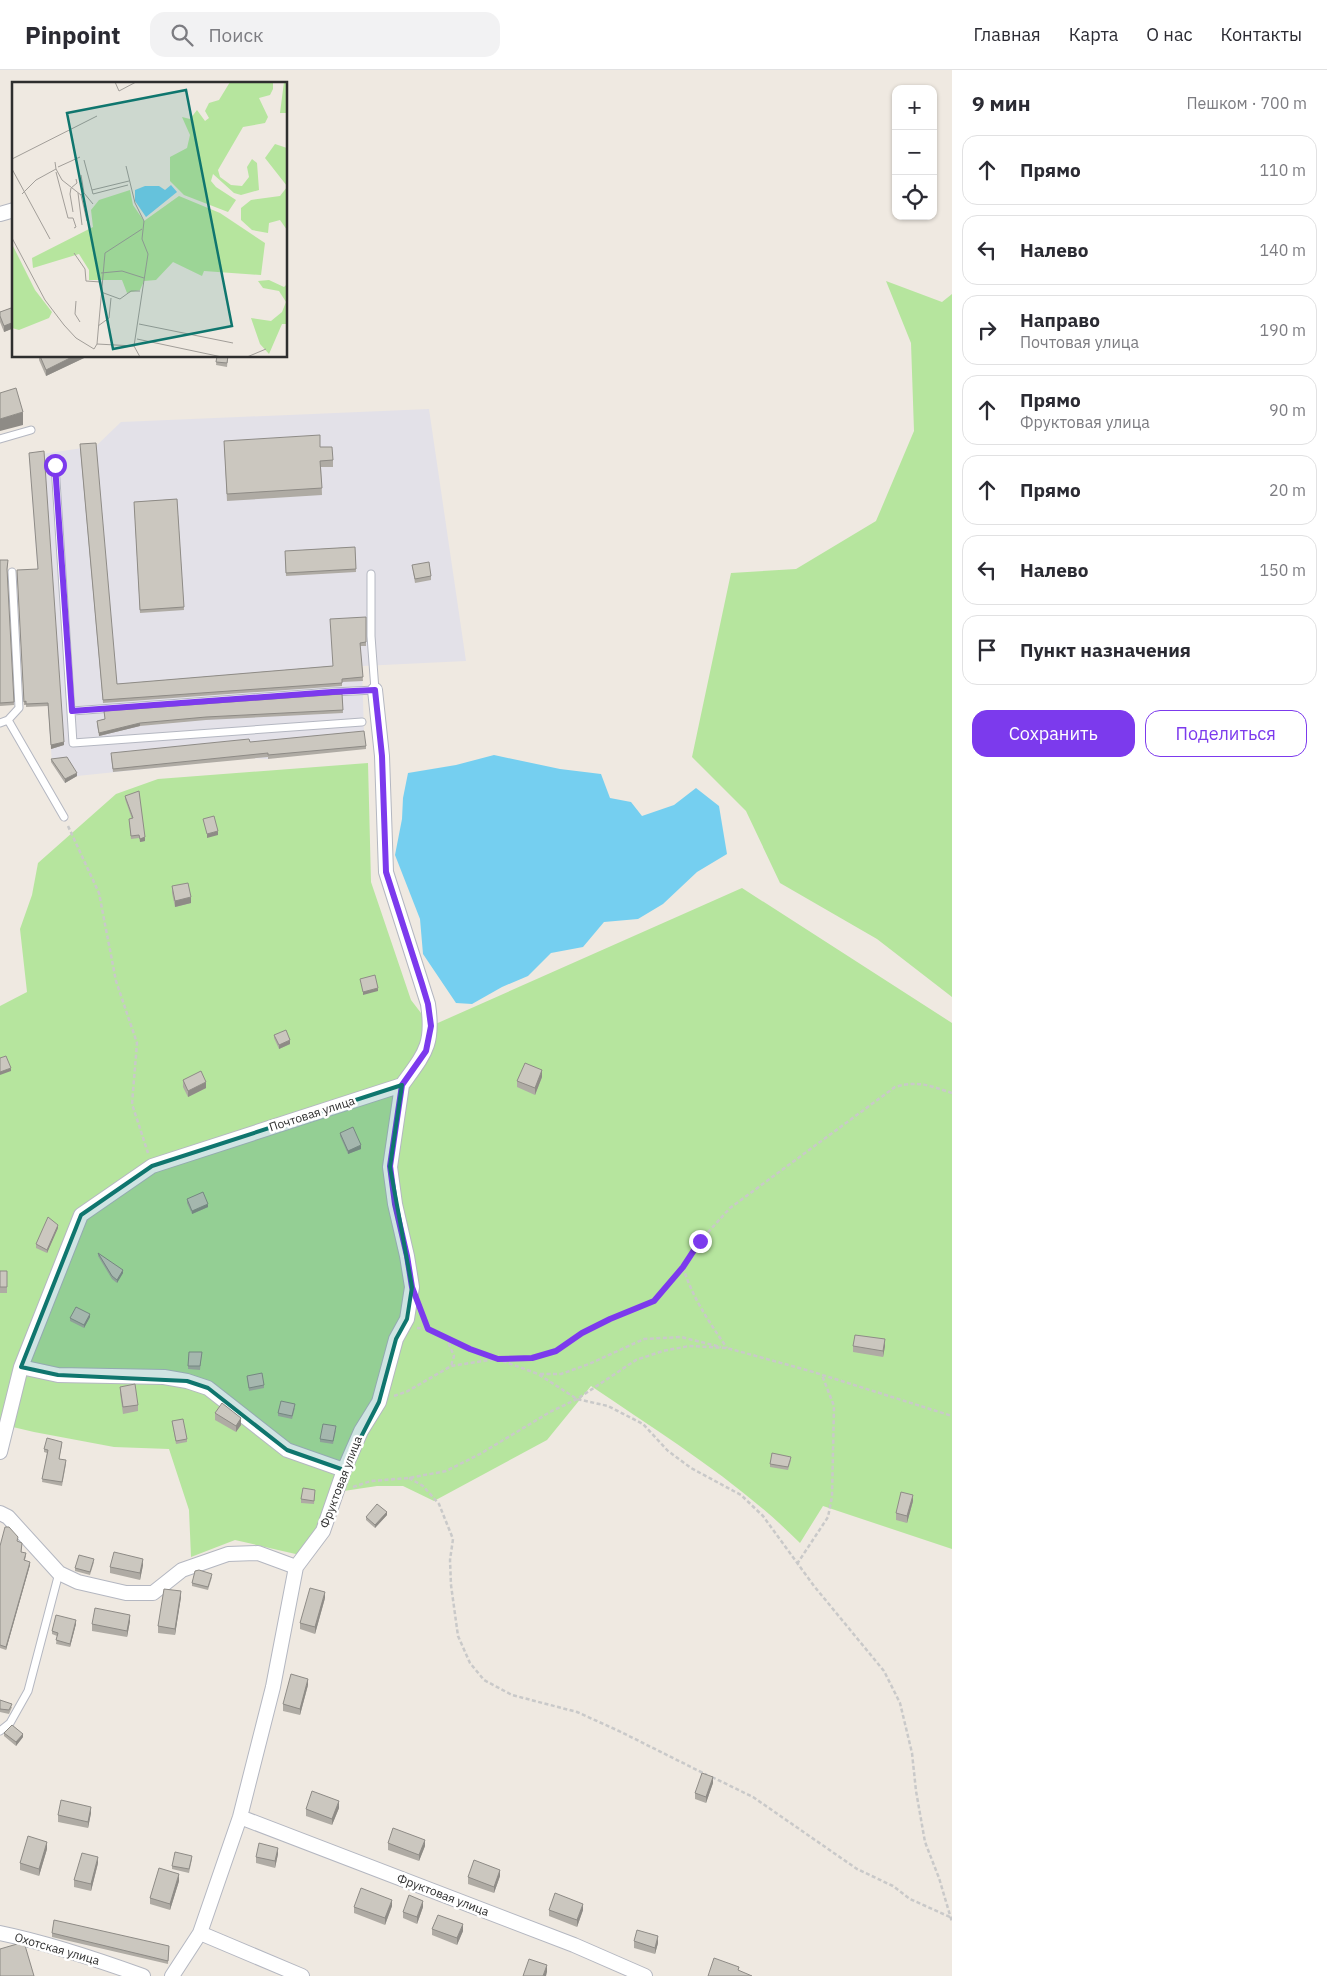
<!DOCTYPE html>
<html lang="ru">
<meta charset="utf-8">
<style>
:root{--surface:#fff;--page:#f2f2f3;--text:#2b2b33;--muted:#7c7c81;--line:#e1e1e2;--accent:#7c3aed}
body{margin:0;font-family:"IBM Plex Sans",sans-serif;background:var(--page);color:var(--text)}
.controls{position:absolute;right:15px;top:15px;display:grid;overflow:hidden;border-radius:10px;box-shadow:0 1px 4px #0004}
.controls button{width:45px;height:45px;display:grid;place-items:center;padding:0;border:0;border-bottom:1px solid var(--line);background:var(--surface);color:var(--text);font:25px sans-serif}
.stop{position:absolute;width:15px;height:15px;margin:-11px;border:4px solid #7c3aed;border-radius:50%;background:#fff}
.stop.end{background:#7c3aed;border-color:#fff;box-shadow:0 1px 5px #0008}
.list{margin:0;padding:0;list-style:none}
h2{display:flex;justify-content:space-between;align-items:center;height:65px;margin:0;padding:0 20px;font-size:21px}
h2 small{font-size:16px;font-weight:400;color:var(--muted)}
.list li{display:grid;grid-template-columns:32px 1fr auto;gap:15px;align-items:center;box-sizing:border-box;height:70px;margin:0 10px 10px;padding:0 10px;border:1px solid var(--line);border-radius:15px}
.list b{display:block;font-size:19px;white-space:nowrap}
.list p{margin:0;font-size:16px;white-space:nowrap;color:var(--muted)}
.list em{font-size:16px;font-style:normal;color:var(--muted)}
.actions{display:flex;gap:10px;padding:15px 20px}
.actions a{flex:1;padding:11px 0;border:1px solid var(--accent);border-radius:15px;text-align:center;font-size:18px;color:var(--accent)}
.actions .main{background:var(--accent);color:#fff}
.icon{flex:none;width:28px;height:28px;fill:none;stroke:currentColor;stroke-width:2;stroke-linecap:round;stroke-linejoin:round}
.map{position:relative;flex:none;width:952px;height:1906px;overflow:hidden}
header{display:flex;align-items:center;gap:30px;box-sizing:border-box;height:70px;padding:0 25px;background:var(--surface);border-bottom:1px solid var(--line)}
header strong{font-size:24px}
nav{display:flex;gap:28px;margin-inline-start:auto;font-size:18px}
.search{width:350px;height:45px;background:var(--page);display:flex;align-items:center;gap:12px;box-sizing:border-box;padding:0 18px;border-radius:15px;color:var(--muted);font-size:19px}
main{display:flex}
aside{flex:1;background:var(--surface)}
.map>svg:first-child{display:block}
</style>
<header>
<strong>Pinpoint</strong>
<div class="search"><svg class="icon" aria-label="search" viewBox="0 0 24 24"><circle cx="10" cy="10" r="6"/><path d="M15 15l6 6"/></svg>Поиск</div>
<nav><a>Главная</a><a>Карта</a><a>О нас</a><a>Контакты</a></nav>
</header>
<main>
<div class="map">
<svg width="952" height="1906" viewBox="0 0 952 1906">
<rect width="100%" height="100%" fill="#efe9e1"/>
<path fill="#e3e1e8" d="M429,339l37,252 -104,5 2,68 -96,25 -17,-1 -174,18 -12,7 -13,-20 -23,-307 67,-10 25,-24z"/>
<path fill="#b6e59e" d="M886,211l56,21 10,-8v703l-75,-58 -97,-56 -34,-72 -54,-54 39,-184 65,-4 80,-48 38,-90 -3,-88z
M368,693l3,119 40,118 20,26 311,-138 210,135v526l-129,-43 -23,37c-62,-62 -137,-108 -209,-157l-44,54 -113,61 -31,-15h-26l-40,6 -37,63 -65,-15 -44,17 -2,-47 -20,-61 -55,-2 -80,-15 -34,-8v-418l27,-14 -7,-63 12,-34 6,-32 78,-69 42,-15z"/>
<path fill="#75cff0" d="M494,685l66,14 41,5 9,24 21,4 11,14 32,-11 22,-17 23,18 8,48 -30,18 -34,32 -25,15 -34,3 -21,25 -32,6 -23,23 -26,11 -30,17 -16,-1 -33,-49 -3,-35 -25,-64 7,-36 1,-21 5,-25 48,-8z"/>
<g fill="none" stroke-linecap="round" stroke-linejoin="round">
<defs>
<path id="lane" d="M0,369l31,-9
M55,395l18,278 289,-21
M72,641l260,-19 43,-2 -4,-54v-62
M8,650l11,-12 -7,-136
M0,653l8,-3 56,97
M0,1661l10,-8 18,-32 31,-118"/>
<path id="street" d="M0,144l14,-4
M21,1297l37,8 106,2 23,4 21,7 79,62 57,20
M0,1382l21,-85 60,-152 71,-49 250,-81c23,-32 32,-40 26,-81l-42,-132 -4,-116 -7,-66
M0,1443l8,4 51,56 19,9 48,11h27l29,-23 46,-16 30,-1 38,14
M240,1747l334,128 71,31
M0,1863c49,10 96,26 143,43
M200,1863l102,43
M172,1906l28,-43 40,-116 33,-130 23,-120 27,-36 21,-61 17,-39 18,-29 17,-63 11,-20 5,-32 -5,-31 -12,-52 -5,-37 12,-82"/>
</defs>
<use href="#lane" stroke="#b4b7c1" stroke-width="9"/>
<use href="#street" stroke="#b4b7c1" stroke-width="16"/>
<path stroke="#c9c9c9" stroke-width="2.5" stroke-dasharray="4 2.5" stroke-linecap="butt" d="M68,756l31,67 17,88 21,62 -5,61 16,49
M683,1197c9,30 26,55 44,81
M422,1244l6,15 42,20 68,25 39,25 31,7 35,18 25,27 23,17 50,27 22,21 51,70 70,85 16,32 12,50 4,38 9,51 14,36 13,44
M417,1258l11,1
M446,1267l8,19 -3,10
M501,1289l31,-2 24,-6 26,-18 28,-14 44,-18 29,-34 17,-26 30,-33 165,-121c24,-7 35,-1 57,6
M540,1304h21l28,-10 55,-25 37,-2 40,10
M394,1326l14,-5 43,-25 45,-7
M409,1408l14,8 16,18 14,35 -3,21 1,25 7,51 12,27 14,17 28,15 65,17 42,19 88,44
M353,1417l18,-6 38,-3 37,-7 34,-17 70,-42 27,-13 59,-39 27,-9 26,-5 38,2 83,23 142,45
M797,1494l31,-47 4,-20 2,-91 -12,-31
M712,1707l41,20 104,72 36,17 17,13 40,18"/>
<use href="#lane" stroke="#fff" stroke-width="7"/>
<use href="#street" stroke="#fff" stroke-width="14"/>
</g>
<path fill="#afaba4" d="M14,237v21l-10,4 -4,-10v-10z
M39,286h45v2l-38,18 -7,-16z
M217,286h11l-1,11 -11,-2z
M224,371l96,6 13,13v7h-12l1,28 -95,6z
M80,377l37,237 216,-18 33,-49v29h-6l3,35 -21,1v4l-239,17z
M177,429l7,111 -44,3 -6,-111z
M355,477l1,25 -70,4 -1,-25z
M0,490l8,3 -1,8 7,134 -14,1z
M412,495l19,11v4l-16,3z
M17,500l47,175 -13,4 -3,-43 -22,1v-2h-2z
M342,624l1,19 -137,7 -66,6 -41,10 -2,-12v-3l7,-2z
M250,672l116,4v3l-98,10v-2l-155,15 -2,-16z
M51,689l26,17 -12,7 -14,-21z
M125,726l20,45 -5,1 -1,-4 -8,1 -2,-20h3l-7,-20z
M172,816l19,17 -16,4 -3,-14z
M274,965l16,9 -11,5 -5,-11z
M542,1007l-7,18 -18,-8v-6z
M183,1010l23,8 -18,9 -5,-10z
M340,1063l21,16 -13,5 -8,-18z
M187,1129l21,8 -16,7 -5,-11z
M58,1158l-11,25 -11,-5v-4z
M98,1183l25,20 -6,10 -5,-4 -14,-23z
M0,1201h7v22h-7z
M90,1247l-6,11 -14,-7v-3z
M853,1276h32l-2,11 -30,-5z
M189,1282h13l-2,18 -12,-1z
M247,1306l17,9v3l-15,3z
M120,1317l18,18v6l-15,3 -3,-21z
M295,1338l-3,11 -14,-3v-3z
M215,1343l26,12 -5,7 -21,-12z
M172,1351l15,18v3l-11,2z
M336,1360l-3,14 -13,-2v-3z
M62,1375l-3,14 7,5 -4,22 -20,-4 5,-29 -3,-1v-3z
M791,1390l-3,10 -18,-3v-3z
M315,1423l-1,11 -13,-1v-4z
M913,1431l-6,22 -11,-3v-7z
M387,1445l-12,13 -9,-8v-3z
M18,1471l4,5 -1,6 5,4 -1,4 5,5 -24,85 -6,-2v-102z
M94,1492l-4,13 -15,-4v-3z
M143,1495l-3,15 -30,-7v-6z
M212,1507l-4,13 -16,-4v-3z
M181,1527l-6,38 -17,-2v-7z
M325,1528l-10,36 -15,-5v-6z
M130,1551l-3,16 -35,-6v-7z
M76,1554l-6,23 -14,-3 1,-8 -5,-2v-3z
M308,1615l-8,30 -17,-4v-7z
M0,1630l12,7 -3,7 -9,-2z
M4,1663l19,4 -7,9 -12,-10z
M713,1713l-7,20 -11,-4v-6z
M339,1738l-7,17 -26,-9v-7z
M91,1743l-3,15 -30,-6v-7z
M388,1773l37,3 -6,15 -31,-11z
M47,1779l-8,27 -19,-6v-7z
M278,1784l-3,14 -19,-5v-6z
M192,1789l-3,14 -17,-4v-3z
M98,1793l-7,28 -17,-4v-7z
M500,1806l-6,17 -26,-9v-7z
M179,1811l-9,29 -20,-6v-6z
M392,1836l-7,19 -31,-12v-6z
M423,1837l-6,17 -14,-6v-6z
M549,1840h34l-6,17 -28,-11z
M432,1859l31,2 -6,14 -25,-10z
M52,1863l117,13 -1,18 -116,-27z
M634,1871l24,2 -3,11 -21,-6z"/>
<path fill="#8e8b86" d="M14,252v6l-10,4v-6z
M74,286h10v2l-38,18v-6z
M23,342v13l-23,6v-12z
M140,653v3l-41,10v-3z
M64,672v3l-13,4v-4z
M77,703v3l-12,7v-4z
M218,761v4l-11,3v-4z
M145,767v4l-5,1v-3z
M191,827v6l-16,4v-6z
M378,918v3l-15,4v-3z
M290,970v4l-11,5v-4z
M11,998v3l-11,4v-3z
M542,1000v7l-7,18v-7z
M206,1012v6l-18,9v-6z
M361,1075v4l-13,5v-3z
M208,1134v3l-16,7v-3z
M58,1155v3l-11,25v-3z
M123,1200v3l-6,10v-3z
M90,1244v3l-6,11v-3z
M885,1269v7l-2,11v-6z
M241,1348v7l-5,7v-6z
M913,1425v6l-6,22v-7z
M387,1442v3l-12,13v-3z
M143,1489v6l-3,15v-7z
M30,1492v3l-24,85v-3z
M181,1521v6l-6,38v-6z
M325,1522v6l-10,36v-7z
M130,1545v6l-3,16v-6z
M76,1550v4l-6,23v-3z
M308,1609v6l-8,30v-6z
M23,1664v3l-7,9v-4z
M713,1707v6l-7,20v-6z
M339,1731v7l-7,17v-6z
M91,1737v6l-3,15v-6z
M425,1770v6l-6,15v-6z
M47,1772v7l-8,27v-7z
M278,1778v6l-3,14v-7z
M98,1787v6l-7,28v-7z
M500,1800v6l-6,17v-6z
M179,1804v7l-9,29v-6z
M392,1830v6l-7,19v-7z
M423,1831v6l-6,17v-7z
M583,1834v6l-6,17v-7z
M463,1854v7l-6,14v-7z
M658,1866v7l-3,11v-6z
M547,1895v7l-1,4h-3z"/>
<path fill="#cbc7bf" stroke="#8e8b86" d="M14,237v15l-10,4 -4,-10v-4z
M40,286h34l-28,14z
M217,286h11l-1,7 -11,-1z
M16,318l7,24 -23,7v-26z
M320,365v12h12l1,13 -13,1 2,27 -95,6 -3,-53z
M96,373l21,241 216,-18 -3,-47 36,-2v25l-6,1 3,34 -21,2v4l-239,17 -23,-256z
M44,381l20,291 -13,3 -3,-42 -22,1v-3l-2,1 -7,-132 21,-1 -9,-116z
M177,429l7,108 -44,3 -6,-108z
M355,477l1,22 -70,4 -1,-22z
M0,490h8l-1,9 7,133 -14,1z
M429,492l2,14 -16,3 -3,-14z
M342,624l1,16 -137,7 -66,6 -41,10 -2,-12 8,-2 -1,-8z
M364,661l2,15 -98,9v-2l-155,16 -2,-16 138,-14 1,3z
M67,687l10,16 -12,6 -14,-20z
M139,721l6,46 -5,2 -1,-4 -8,1 -2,-17 4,-1 -8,-22z
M214,746l4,15 -11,3 -4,-15z
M188,813l3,14 -16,4 -3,-15z
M375,905l3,13 -15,4 -3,-13z
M286,960l4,10 -11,5 -5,-10z
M6,986l5,12 -11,4v-14z
M525,993l17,7 -7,18 -18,-7z
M201,1001l5,11 -18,9 -5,-11z
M353,1057l8,18 -13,6 -8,-18z
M203,1122l5,12 -16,7 -5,-12z
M48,1147l10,8 -11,25 -11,-6z
M98,1183l25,17 -6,10 -5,-4z
M0,1201h7v16h-7z
M76,1237l14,7 -6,11 -14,-7z
M855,1265l30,4 -2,12 -30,-5z
M189,1282h13l-2,14h-12z
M262,1303l2,12 -15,3 -2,-12z
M135,1314l3,21 -15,2 -3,-20z
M281,1331l14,3 -3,12 -14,-3z
M222,1333l19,15 -5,8 -21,-13z
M183,1349l4,20 -11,2 -4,-20z
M323,1354l13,2 -3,15 -13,-2z
M47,1368l15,4 -3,17 7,1 -4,22 -20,-3 6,-29 -4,-1z
M772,1383l19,4 -3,10 -18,-3z
M303,1418l12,2 -1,11 -13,-2z
M901,1422l12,3 -6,21 -11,-3z
M377,1434l10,8 -12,13 -9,-8z
M5,1457h4l9,10 -1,4 5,2 -1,9 5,1 -2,7 6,2 -24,85 -6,-2v-99z
M114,1482l29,7 -3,14 -30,-6z
M79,1485l15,4 -4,13 -15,-4z
M199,1500l13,4 -4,13 -16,-4 3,-12z
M310,1518l15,4 -10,35 -15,-4z
M164,1519l17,2 -6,38 -17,-3z
M95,1538l35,7 -3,16 -35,-7z
M56,1545l20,5 -6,24 -14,-4 2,-7 -6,-2z
M291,1604l17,5 -8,30 -17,-5z
M0,1630l12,4 -3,6 -9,-1z
M12,1655l11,9 -7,8 -12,-9z
M702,1703l11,4 -7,20 -11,-4z
M312,1721l27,10 -7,18 -26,-10z
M61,1730l30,7 -3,15 -30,-7z
M393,1758l32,12 -6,15 -31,-12z
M28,1766l19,6 -8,27 -19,-6z
M259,1773l19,5 -3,13 -19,-4z
M175,1782l17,4 -3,13 -17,-3z
M82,1783l16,4 -7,27 -17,-4z
M474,1790l26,10 -6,17 -26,-10z
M159,1798l20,6 -9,30 -20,-6z
M361,1818l31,12 -7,18 -31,-11z
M555,1823l28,11 -6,16 -28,-10z
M409,1825l14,6 -6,16 -14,-5z
M438,1845l25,9 -6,14 -25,-9z
M54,1850l115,26 -1,15 -116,-28z
M637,1860l21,6 -3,12 -21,-7z
M24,1872l10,34h-34v-27z
M714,1888l25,9 -1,3 14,6h-44z
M529,1889l18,6 -4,11h-20z"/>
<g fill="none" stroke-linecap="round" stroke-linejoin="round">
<path stroke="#7c3aed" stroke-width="6" d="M55,395l17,246 260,-19 43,-2 7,66 4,116 36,112 6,20 3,22 -5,25 -24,34 -12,81 5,38 12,52 5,31 16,42 42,20 28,10 34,-1 24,-7 26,-18 28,-14 44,-18 29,-34 17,-26"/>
</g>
<path fill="#0f766e" fill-opacity="0.2" stroke="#0f766e" stroke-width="4" stroke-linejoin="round" d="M402,1015l-12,82 22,120 -5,32 -11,20 -17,63 -35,68 -57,-20 -79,-62 -21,-7 -129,-6 -37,-8 60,-152 71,-49z"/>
<g text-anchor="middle" stroke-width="5" stroke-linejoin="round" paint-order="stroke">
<g font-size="12" fill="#2e2e2e" stroke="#fff">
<text transform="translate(312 1044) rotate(-18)" y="4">Почтовая улица</text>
<text transform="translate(341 1412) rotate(-69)" y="4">Фруктовая улица</text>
<text transform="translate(443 1825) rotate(21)" y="4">Фруктовая улица</text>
<text transform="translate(57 1879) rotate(16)" y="4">Охотская улица</text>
</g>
</g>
<g transform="translate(12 12)">
<rect width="275" height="275" fill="#efe9e1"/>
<path d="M218,0h43v7l-3,6 -11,3 9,19 -3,6 -22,4 -25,43 2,7 11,8 11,1 7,-9 -2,-10 5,-8 5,4 2,27 -18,5 -7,-2 -21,-19 -2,7 5,6 20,13 -8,12 -44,-17 -14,-14v-24l17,-9 3,-13 -8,-18 8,2 7,-9 8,11 4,-3 -4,-7 4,-8 10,-3zM272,0h3v31h-7zM263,62l12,4v38l-22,-28zM275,105v43l-7,-10 -11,3 -1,10 -16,-3 -11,-10v-12l10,-8 29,-4zM118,108l3,15 11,16 35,-25 41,17 45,30 -4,32 -57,-4 -2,5 -29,-14 -17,18 -12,1 -4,9 -13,3 -5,-13h-33v-10l-10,-16 -46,14 -1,-10 61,-31 -2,-17 8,-10zM0,162l23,46 17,22 -3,6 -30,12 -7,-2zM257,198l15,7 3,-3v40h-5l-13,30 -9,-10 -9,-26 20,3 11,-9 4,-10 -7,-11 -16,-3 -5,-7z" fill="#b6e59e"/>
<path d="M159,103l6,7 -31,25 -11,-16v-11l10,-4h14l6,4z" fill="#75cff0"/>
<path fill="none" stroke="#a29e99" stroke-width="1" d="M103,0l4,9 17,-9M0,77l85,-43M72,78l9,34 35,-9M114,84l9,37 9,18 -2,18 6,15 -14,92M46,85l22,-10M0,87l38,70M44,87l6,11 19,15 3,-2 9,11M44,90l12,46h5l3,9 -2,1M69,93l3,18M80,108l37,-9M66,111l4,32M10,112l14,-14 20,-11 -1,-7M69,113l6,26M61,130l-3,-18 1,-6 6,-5 -1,-4M0,156l33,62 19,25 12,13 18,11M62,171l11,16 1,12 15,1M89,191l21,-2 22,7M89,210l19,7 11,-8h9M64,219l-1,13 5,8M127,242l94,19M86,244l11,-8 2,-20M125,257l85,18M85,262l8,-91 37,-24M82,267l3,-5 37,2 6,11M235,275l19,-8"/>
<path fill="#0f766e" fill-opacity="0.15" stroke="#0f766e" stroke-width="2.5" d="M174,8l46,236 -119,23 -46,-236z"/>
<rect width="275" height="275" fill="none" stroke="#2e2e2e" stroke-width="2.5"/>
</g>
</svg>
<div class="controls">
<button>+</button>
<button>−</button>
<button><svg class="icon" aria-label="locate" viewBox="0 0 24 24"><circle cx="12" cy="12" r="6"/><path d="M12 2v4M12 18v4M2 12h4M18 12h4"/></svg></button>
</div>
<div class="stop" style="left:55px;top:395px"></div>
<div class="stop end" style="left:700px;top:1171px"></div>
</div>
<aside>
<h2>9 мин<small>Пешком · 700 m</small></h2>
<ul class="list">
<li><svg class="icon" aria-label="ahead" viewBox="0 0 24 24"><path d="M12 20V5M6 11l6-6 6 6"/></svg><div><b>Прямо</b></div><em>110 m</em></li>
<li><svg class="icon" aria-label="left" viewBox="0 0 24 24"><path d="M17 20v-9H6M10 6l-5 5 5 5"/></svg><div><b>Налево</b></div><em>140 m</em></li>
<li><svg class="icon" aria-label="right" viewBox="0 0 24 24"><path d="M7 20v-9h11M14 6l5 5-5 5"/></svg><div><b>Направо</b><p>Почтовая улица</p></div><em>190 m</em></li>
<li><svg class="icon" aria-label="ahead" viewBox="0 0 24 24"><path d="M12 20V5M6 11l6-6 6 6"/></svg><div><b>Прямо</b><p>Фруктовая улица</p></div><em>90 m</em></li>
<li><svg class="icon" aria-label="ahead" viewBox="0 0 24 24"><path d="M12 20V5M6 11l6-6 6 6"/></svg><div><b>Прямо</b></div><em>20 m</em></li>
<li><svg class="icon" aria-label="left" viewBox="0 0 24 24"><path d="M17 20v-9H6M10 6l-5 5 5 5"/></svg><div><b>Налево</b></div><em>150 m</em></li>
<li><svg class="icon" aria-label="arrive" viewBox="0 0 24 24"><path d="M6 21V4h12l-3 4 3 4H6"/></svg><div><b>Пункт назначения</b></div></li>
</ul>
<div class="actions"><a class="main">Сохранить</a><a>Поделиться</a></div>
</aside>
</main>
